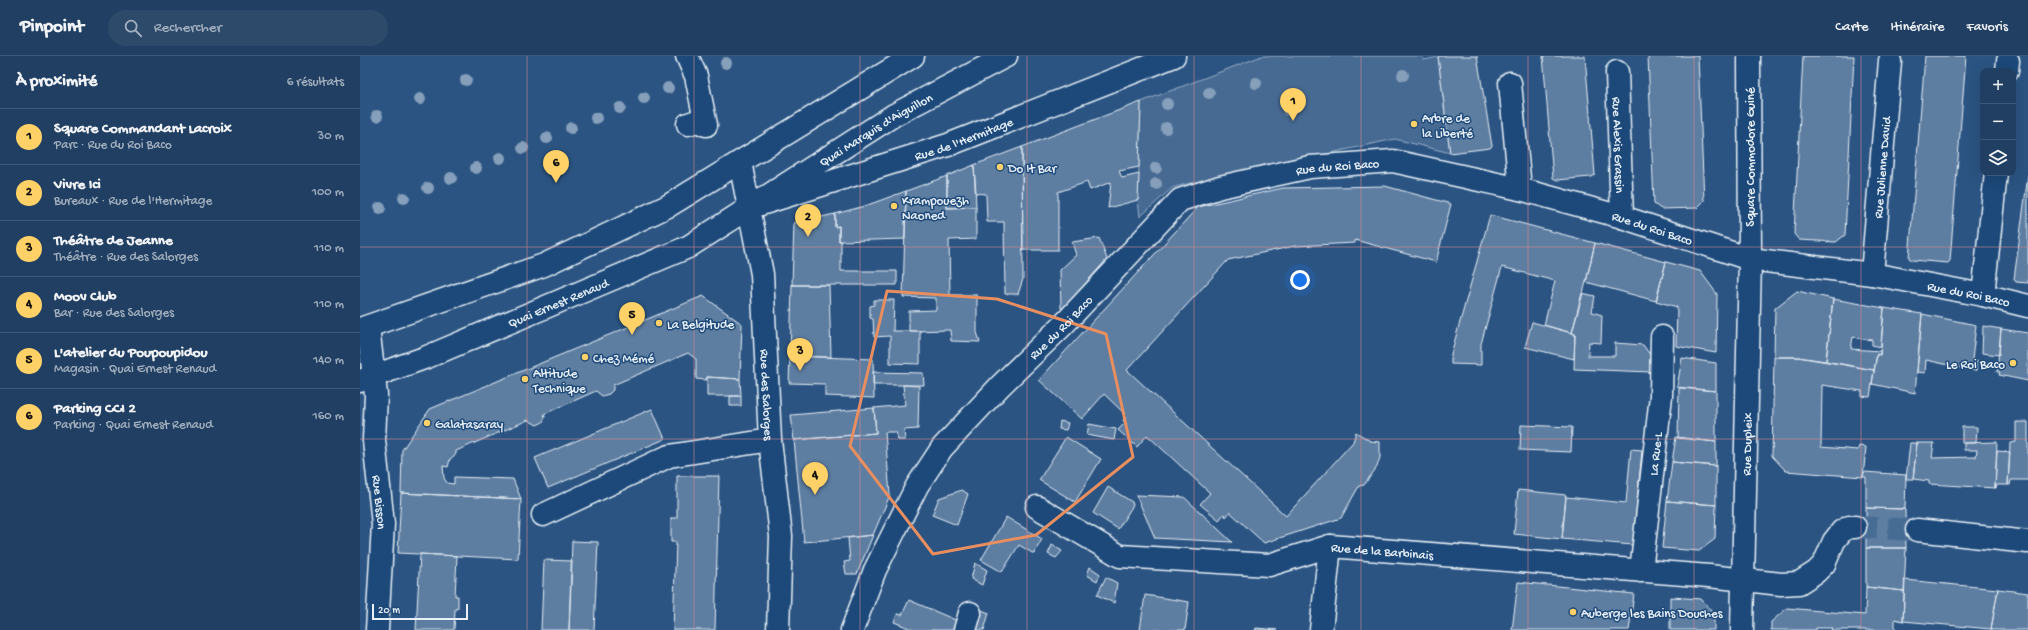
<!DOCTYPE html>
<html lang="fr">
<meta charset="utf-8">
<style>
:root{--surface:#203f62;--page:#2d4a6b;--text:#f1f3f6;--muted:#a2afbe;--line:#3d5877;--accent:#ffd166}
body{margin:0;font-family:"Gochi Hand",sans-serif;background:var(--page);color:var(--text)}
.controls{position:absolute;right:12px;top:12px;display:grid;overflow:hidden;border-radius:8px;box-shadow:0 4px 16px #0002}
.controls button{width:36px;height:36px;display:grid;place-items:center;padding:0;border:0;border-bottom:1px solid var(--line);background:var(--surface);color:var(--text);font:20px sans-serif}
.scale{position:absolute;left:12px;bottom:10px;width:96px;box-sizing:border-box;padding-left:4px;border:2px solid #e8f1f8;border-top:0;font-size:11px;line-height:14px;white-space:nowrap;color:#e8f1f8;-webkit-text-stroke:3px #1f4a7a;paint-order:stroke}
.you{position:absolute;left:940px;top:224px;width:14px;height:14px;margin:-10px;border:3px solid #fff;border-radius:50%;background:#1a73e8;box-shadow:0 0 0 6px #1a73e833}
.badge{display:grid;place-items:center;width:26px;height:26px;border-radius:50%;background:var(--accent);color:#111;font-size:13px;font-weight:700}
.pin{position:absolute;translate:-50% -33px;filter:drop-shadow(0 1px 2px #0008)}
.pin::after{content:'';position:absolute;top:21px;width:14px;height:12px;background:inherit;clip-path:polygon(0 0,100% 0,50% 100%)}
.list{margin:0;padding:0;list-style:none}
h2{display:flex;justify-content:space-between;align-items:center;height:52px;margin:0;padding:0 16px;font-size:17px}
h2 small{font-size:13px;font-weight:400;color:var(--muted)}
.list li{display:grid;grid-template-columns:26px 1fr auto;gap:12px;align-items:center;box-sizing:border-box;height:56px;padding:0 16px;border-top:1px solid var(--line)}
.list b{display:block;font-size:15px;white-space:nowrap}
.list p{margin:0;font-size:13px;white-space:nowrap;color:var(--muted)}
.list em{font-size:13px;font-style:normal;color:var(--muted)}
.icon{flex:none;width:22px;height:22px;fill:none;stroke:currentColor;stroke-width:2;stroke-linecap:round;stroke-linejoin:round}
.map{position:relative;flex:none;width:1668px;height:574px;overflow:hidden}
header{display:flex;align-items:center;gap:24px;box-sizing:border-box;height:56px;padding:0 20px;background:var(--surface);border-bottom:1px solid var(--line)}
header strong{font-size:19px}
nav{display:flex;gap:22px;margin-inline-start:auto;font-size:14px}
.search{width:280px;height:36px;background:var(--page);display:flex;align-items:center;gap:10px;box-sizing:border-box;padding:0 14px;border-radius:22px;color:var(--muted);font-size:15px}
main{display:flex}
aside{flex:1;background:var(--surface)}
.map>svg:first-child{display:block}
</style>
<header>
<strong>Pinpoint</strong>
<div class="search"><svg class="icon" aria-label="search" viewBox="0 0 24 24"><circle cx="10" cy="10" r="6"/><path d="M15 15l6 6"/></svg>Rechercher</div>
<nav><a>Carte</a><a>Itinéraire</a><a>Favoris</a></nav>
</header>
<main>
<aside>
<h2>À proximité<small>6 résultats</small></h2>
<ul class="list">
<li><span class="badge">1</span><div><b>Square Commandant Lacroix</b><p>Parc · Rue du Roi Baco</p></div><em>30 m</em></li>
<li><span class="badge">2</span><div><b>Vivre Ici</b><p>Bureaux · Rue de l'Hermitage</p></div><em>100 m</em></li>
<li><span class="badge">3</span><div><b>Théâtre de Jeanne</b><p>Théâtre · Rue des Salorges</p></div><em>110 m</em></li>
<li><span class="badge">4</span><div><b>Moov Club</b><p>Bar · Rue des Salorges</p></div><em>110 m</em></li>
<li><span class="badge">5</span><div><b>L'atelier du Poupoupidou</b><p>Magasin · Quai Ernest Renaud</p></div><em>140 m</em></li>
<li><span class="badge">6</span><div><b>Parking CCI 2</b><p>Parking · Quai Ernest Renaud</p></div><em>160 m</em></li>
</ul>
</aside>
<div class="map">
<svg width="1668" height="574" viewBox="0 0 1668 574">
<rect width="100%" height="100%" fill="#2b5482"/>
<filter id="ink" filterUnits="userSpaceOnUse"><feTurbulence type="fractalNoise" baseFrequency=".025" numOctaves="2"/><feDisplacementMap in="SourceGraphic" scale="8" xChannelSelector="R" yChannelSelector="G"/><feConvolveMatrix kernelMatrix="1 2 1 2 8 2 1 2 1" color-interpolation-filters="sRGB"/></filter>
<g filter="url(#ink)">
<path fill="#476b93" stroke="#98aec6" d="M902,0h161l1,4 14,-3 12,96 -55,-14 -213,46 -10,3 -32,29 -2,-17 3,-98z"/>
<path fill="#5d7da1" stroke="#e8f1f8" d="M1078,0h39l15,90 -2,2 -40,5z
M1183,0h42l10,119 -4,2 -34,3 -4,-2z
M1288,0h50l6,145 -7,7 -36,1 -7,-5z
M1443,0h51l-9,179 -9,7 -37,-2 -5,-6z
M1565,0h41l-16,205 -2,2 -36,-3 -3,-2z
M781,46l-2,65 -20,4 3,7 17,-4 -1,26 -30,8 3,-26 -21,8 -3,-8 -29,10v58h-35l-1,-103z
M662,91l1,132 -5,15h-13l-1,-72h-17l-1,-28 -10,-1 -2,-28z
M614,109l2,42 -29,1v-32z
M1668,119v108l-12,-1 -2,-3z
M587,120v32l29,-1v32l-27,1 1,55h27v37l3,10 -29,-1 -1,-11 -41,1v-20l27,-1v-12l-33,-1 3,-106z
M1025,130l66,18 -15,58 -81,-22v3l-60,3 -67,14 -101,110 159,146 67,-74 3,-10 14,9 10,1v15l-3,10 -13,18 -5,1 -18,32 -77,25 -34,-31 -4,5 -2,-3 -5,6 -19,-16 10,-11 -63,-58 -10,12 -19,-17 7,-7 -2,-3 4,-4 -23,-22 -22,25 -43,-39 159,-173 85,-19z
M546,135l-1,48 -66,2v-15l-4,1v-13l30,-8z
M475,158v13l4,-1v15h2v30h56v14h-105l2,-62z
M1130,159l105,28 -9,39 -14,51 -28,-8 11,-44 -53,-14 -21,77v21l-30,-1v-10z
M739,182l8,21 -44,50 -2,-1 -1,-38 16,-15 -4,-13z
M1235,187l71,19 -10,39 -70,-19z
M1306,206l34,9 17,23 -1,59 -40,-7 1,-39 -21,-6z
M432,229h37l2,72 -41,-1z
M1437,235l36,8 -7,62 -28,-4h-24l1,-49z
M1222,237l13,3 -3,16 10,3 -1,28 -12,-1 -1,14h27v-13l28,2 8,11v16l-77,-3 1,-35 -3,-1z
M343,240l39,28 -2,55 -33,-2 -1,3 -10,-1v-20l-8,-6 -75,32v5l-4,4 -7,2 -6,-5 -52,23 1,3 -2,5 -6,3 -9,-5 -72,31v3l-6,5 -2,8 -5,-1 1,12 3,5 7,1v-7l59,2 8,20 -120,-6 1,-43 28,-41z
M1473,243l51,9 -3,39 -9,-2v-5l-19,-3 -2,12 29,2v4l-3,-1 -3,16 -48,-9z
M514,244h20l-1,31h27v33l-30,-1v-27l-16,1 -1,-18 -3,-1v-12l4,-1z
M1524,252l38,6 -7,79 -43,-9 5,-30 3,1z
M1562,258l54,11 -4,35 5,1 -1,10 -50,-11 -1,13 -8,-1z
M1172,266l43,12 -1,25 -49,-12z
M1623,270l18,3 -2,26 -17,-2z
M1641,273l27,4v48l-29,-6 1,-3h-3z
M430,300l83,3 1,39 -49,-2v-12l-36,-1z
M1414,301h24l76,13 -4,27 -8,-1v-5l-40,-6 -1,62 37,3 1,-4 7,1 -3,30 -77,-6 -14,-15z
M1322,302l34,5v28l-39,-4z
M513,316l50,1 1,12h-51z
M347,321l33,2 1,17h-34z
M543,329l16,1 -1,43 -14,1 1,10h-7l-2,-8h-11l5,63 -17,40 -69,7 -10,-102 82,-7 -2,-25 31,-3z
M1319,332l37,3v51l-38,-4z
M370,340h11v10h-11z
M514,352l2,25 -82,7 -3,-25z
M292,353l13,30 -117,49 -13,-30z
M700,365l8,2 -2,7 -7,-1z
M1656,366h12v58h-17l-1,5h-2l2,-42 6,-1z
M729,368l27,5 -2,11 -27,-5z
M1161,369l51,2 -1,25 -51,-2z
M1602,371h15l-1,16h-14z
M706,381l35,22 -26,43 -36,-22z
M1316,381l40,5v24l-44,-4z
M1637,386l-2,46 -66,-4v-3l-16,-2 4,-36h17l-2,15 44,-1 1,-7h-13v-7z
M1550,387h7l-4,36h-7z
M1271,393l11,1 -9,95 -71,-6 4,-42 60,6z
M1637,395l13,1 -2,33h-11l-1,3h-1z
M1312,406l44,4v39l-49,-4z
M1504,416l42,3 -1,34 -39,-1v-31h-3z
M317,420h42l-4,154h-42l3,-88h-5v-24h6z
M748,431l24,15 1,3 -15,24 -25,-16z
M602,434l6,4 -11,31 -25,-10 7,-17z
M1158,434l48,5 -4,44 -48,-5z
M41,437l120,6 -3,60 -120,-6z
M776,439l48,2 48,45 -77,-4z
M1307,445l49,4 -1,34 -16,12 -37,-3z
M1506,452l39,1 1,39h-40z
M646,461l36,22 -8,15 -15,-9 -17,27 -21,-12z
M513,479l-16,39h-11l-2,-12 6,-1 -2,-23z
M212,485l26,1 -4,88h-25z
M692,489l10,6 -6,7 -8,-4z
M1506,492h40l-2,43 -38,-4z
M60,498l37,2 -2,40h3v12l-3,1 -1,21h-38z
M184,504l28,1 -3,69h-28z
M615,507l12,7 -5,15 -11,-6z
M730,511l10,7 -3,7 -10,-6z
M746,521l11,6 -3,20 -17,-8z
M1545,524l93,9 -7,40 -88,-8z
M1158,526l116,12 -5,36h-117z
M1506,531l38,4 -1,30 -8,-2v11h-64l1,-2h-16v2h-45v-8l16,-14 78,7z
M1638,533l30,4v37h-37z
M785,539l44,7 -4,28h-45z
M1310,541l31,2 13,14v17h-44z
M549,544l51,22 -2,8h-44l-20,-8 3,-8 5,1z
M619,553l10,4 -5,17h-11z
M896,572l21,2h-22z"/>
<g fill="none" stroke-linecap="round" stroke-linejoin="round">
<path stroke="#476c94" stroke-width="22" stroke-dasharray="22 11" stroke-linecap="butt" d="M1495,471l62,3"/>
<defs>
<g id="minor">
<path d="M327,0l9,20 10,49 -9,-4 -9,3"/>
<path d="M1647,15l1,-10"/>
<path id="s1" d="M1257,16l5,145"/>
<path d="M1150,27l10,106"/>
<path id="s2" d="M380,106l22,112 8,166 11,96 -3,94"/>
<path id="s3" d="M401,148l187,-59 226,-89"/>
<path id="s4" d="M1512,218l18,-213"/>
<path d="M1623,239l13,-122"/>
<path id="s5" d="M8,271l8,68 -2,45 9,84 -6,106"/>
<path id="s6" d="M677,451l83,49 149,9 61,-19 379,30 72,8 18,-1 17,-11 8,-8 10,-23 8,-10 7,-4h6"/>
<path d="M183,459l126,-59 101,-16"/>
<path d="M1557,474l111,12"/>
<path id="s7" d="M1281,515l20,-175 1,-59"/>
<path id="s8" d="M492,574l23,-60 42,-84 25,-38 58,-62 64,-62 116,-124 40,-13 90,-20 83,-6 127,28 102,28 128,42 122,15 111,21 45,11"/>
<path d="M605,574l5,-17"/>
<path d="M961,574l9,-84"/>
<path id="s9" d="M1382,574l8,-371 -1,-203"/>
</g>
<g id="major">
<path d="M0,273l184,-64 124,-59 245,-150"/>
<path id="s10" d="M0,325l67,-24 261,-110 206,-132 112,-59"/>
</g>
</defs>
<use href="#minor" stroke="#e8f1f8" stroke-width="25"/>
<use href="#major" stroke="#e8f1f8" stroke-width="25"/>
<use href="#minor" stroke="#1f4a7a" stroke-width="22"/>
<use href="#major" stroke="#1f4a7a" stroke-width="22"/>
</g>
<g fill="#869fbb">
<circle cx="366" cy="7" r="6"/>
<circle cx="1043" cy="19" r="6"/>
<circle cx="106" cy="24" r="6"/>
<circle cx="896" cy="27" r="6"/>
<circle cx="308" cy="32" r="6"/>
<circle cx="849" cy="37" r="6"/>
<circle cx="284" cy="42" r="6"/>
<circle cx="60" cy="43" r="6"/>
<circle cx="807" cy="48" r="6"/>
<circle cx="260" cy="52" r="6"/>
<circle cx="928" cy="54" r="6"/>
<circle cx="17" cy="60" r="6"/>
<circle cx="236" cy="62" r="6"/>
<circle cx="211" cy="72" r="6"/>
<circle cx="806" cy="72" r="6"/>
<circle cx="187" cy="82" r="6"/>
<circle cx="163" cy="92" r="6"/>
<circle cx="140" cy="102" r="6"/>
<circle cx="116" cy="112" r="6"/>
<circle cx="796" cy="112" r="6"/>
<circle cx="91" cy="122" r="6"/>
<circle cx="796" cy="128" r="6"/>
<circle cx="68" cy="132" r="6"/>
<circle cx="44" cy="142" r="6"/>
<circle cx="20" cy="152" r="6"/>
</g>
</g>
<path fill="none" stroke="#e88e5f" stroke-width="3" stroke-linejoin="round" d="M527,235l110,8 109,35 27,123 -97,78 -103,19 -83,-108z"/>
<path fill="none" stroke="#df8c90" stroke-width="1" stroke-opacity="0.55" d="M167,0v574M334,0v574M500,0v574M667,0v574M834,0v574M1001,0v574M1168,0v574M1334,0v574M1501,0v574M0,191h1668M0,383h1668"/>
<g fill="#ffd166" stroke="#1f4a7a" stroke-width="1.5">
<circle cx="1054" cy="68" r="4"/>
<circle cx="640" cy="111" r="4"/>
<circle cx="534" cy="150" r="4"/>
<circle cx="299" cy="267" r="4"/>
<circle cx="225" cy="301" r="4"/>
<circle cx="1653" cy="307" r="4"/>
<circle cx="165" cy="323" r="4"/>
<circle cx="67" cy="367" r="4"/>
<circle cx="1213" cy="556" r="4"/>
</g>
<g text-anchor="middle" stroke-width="3" stroke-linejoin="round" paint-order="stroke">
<g font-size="13" fill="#e8f1f8" stroke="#1f4a7a" text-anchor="start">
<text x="1062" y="66">Arbre de<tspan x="1062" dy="15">la Liberté</tspan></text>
<text x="648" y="116">Do It Bar</text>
<text x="542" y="148">Krampouezh<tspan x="542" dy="15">Naoned</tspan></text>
<text x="307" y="272">La Belgitude</text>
<text x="233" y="306">Chez Mémé</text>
<text x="1645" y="312" text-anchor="end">Le Roi Baco</text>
<text x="173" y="321">Altitude<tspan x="173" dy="15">Technique</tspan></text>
<text x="75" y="372">Galatasaray</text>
<text x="1221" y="561">Auberge les Bains Douches</text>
</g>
<g font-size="13" fill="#e8f1f8" stroke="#1f4a7a">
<text dy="5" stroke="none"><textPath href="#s10" startOffset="576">Quai Marquis d'Aiguillon</textPath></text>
<text dy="5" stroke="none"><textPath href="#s3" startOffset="213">Rue de l'Hermitage</textPath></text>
<text dy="5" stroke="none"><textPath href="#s1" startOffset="73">Rue Alexis Grassin</textPath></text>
<text transform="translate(1389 101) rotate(-90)" y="5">Square Commodore Guiné</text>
<text dy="5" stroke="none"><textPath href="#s8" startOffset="709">Rue du Roi Baco</textPath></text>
<text dy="5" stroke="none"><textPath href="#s4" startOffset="107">Rue Julienne David</textPath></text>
<text dy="5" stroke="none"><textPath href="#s8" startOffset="1033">Rue du Roi Baco</textPath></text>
<text dy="5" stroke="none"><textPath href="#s8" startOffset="1357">Rue du Roi Baco</textPath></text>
<text dy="5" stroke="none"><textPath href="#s10" startOffset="213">Quai Ernest Renaud</textPath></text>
<text dy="5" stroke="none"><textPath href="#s8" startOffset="373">Rue du Roi Baco</textPath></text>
<text dy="5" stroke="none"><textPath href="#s2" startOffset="235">Rue des Salorges</textPath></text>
<text dy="5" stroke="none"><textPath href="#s9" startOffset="186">Rue Dupleix</textPath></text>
<text dy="5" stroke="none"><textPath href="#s7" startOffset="118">La Rue-L</textPath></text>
<text dy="5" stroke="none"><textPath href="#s5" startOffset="176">Rue Bisson</textPath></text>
<text dy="5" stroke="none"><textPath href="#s6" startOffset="362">Rue de la Barbinais</textPath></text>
</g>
</g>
</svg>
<div class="controls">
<button>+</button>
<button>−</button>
<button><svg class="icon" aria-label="layers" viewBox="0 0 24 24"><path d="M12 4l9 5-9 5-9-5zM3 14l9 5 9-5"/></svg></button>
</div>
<div class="scale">20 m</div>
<div class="you"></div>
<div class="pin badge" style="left:933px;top:65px">1</div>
<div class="pin badge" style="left:448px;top:181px">2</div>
<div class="pin badge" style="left:440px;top:315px">3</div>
<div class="pin badge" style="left:455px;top:439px">4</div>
<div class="pin badge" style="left:272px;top:279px">5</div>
<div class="pin badge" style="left:196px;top:127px">6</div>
</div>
</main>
